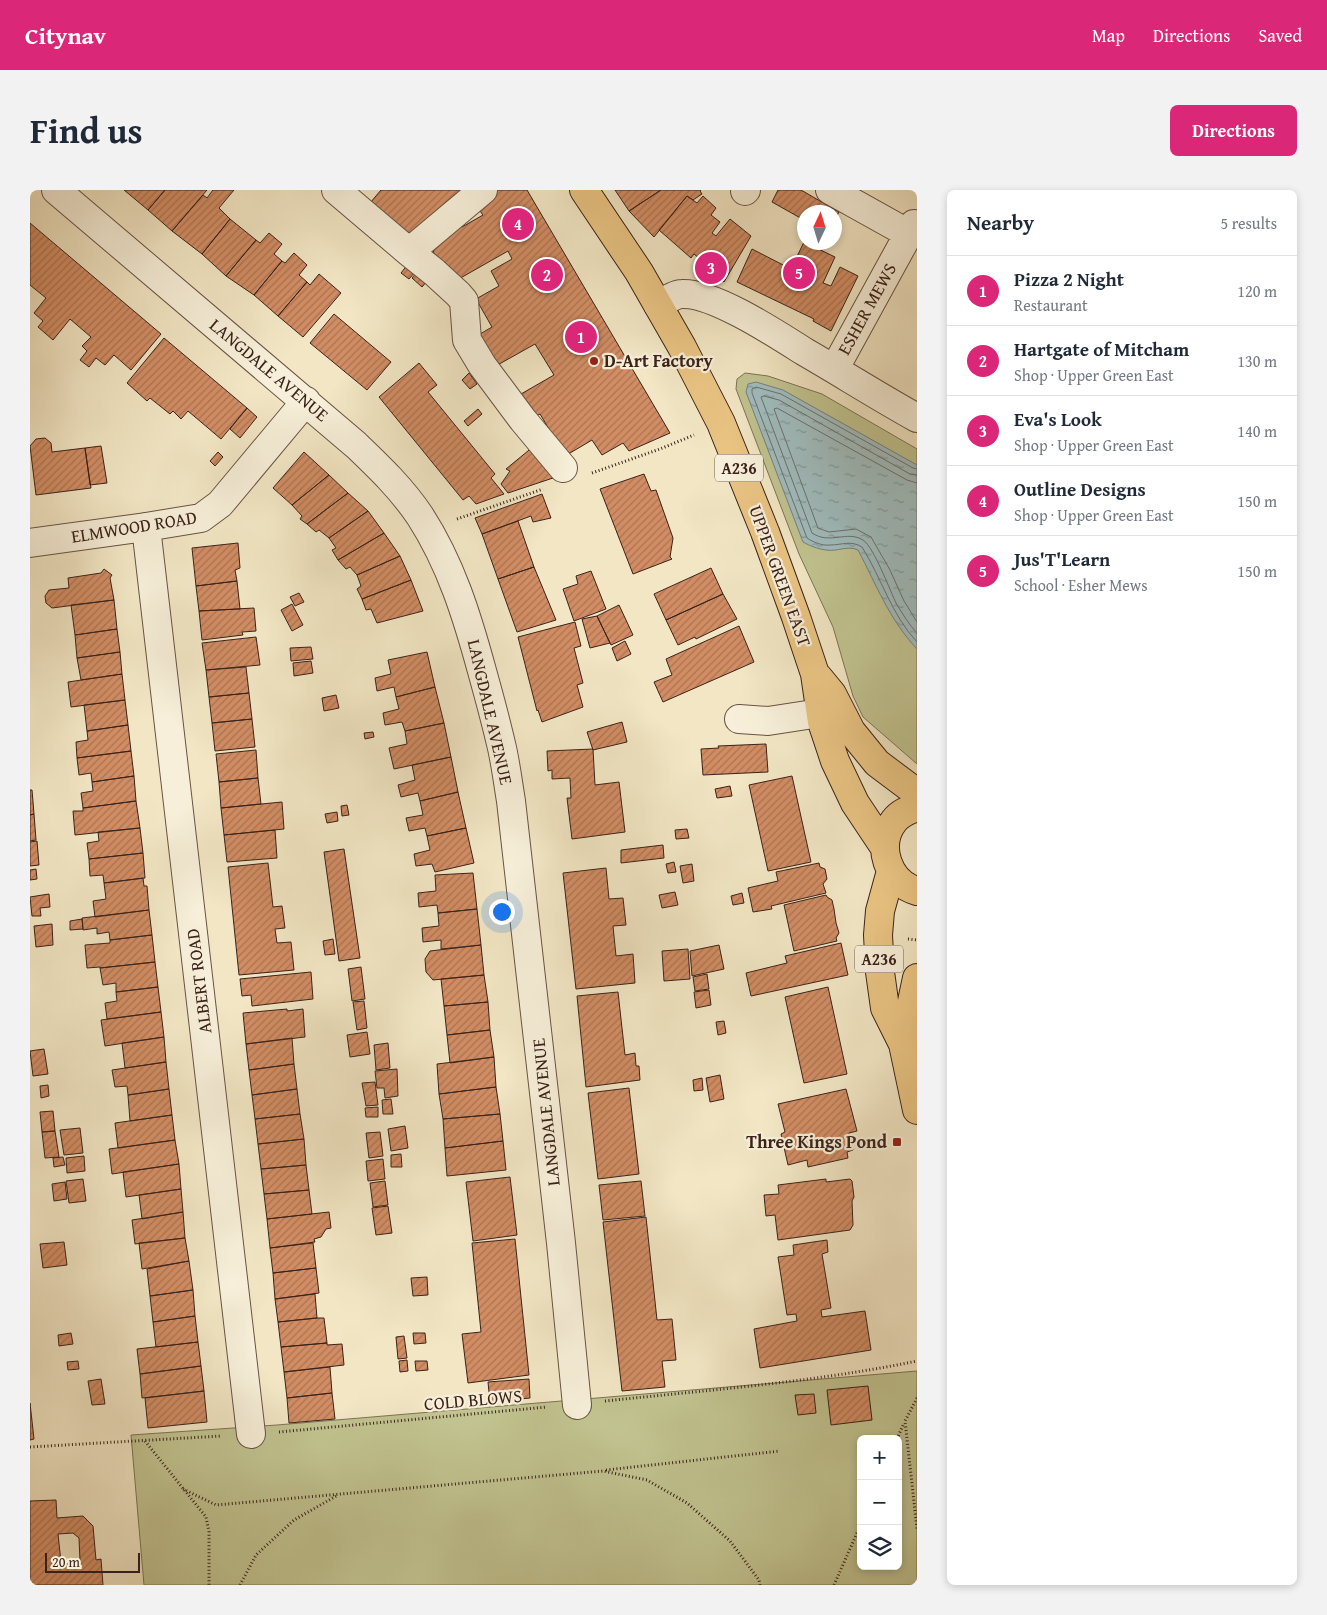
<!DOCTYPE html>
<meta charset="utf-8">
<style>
:root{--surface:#fff;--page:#f2f2f3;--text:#1f2937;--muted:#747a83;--line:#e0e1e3;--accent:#db2777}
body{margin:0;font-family:"Gentium Book Plus",serif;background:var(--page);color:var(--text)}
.controls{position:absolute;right:15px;bottom:15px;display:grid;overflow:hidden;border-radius:8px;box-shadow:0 2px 8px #0003}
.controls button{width:45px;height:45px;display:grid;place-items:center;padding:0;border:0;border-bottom:1px solid var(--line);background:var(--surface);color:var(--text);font:25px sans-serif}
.compass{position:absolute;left:767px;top:15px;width:45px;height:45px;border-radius:50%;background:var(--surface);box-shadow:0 2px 8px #0003;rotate:4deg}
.scale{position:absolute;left:15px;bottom:12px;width:95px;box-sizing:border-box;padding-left:5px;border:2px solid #3a221a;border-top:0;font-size:14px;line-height:18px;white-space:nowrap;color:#3a221a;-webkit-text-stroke:4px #f7efd9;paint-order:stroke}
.you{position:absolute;left:471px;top:721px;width:18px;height:18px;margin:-12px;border:4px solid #fff;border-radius:50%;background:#1a73e8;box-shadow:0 0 0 8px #1a73e833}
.badge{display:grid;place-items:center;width:32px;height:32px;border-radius:50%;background:var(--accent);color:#fff;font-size:16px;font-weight:700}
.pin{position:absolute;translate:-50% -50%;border:2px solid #fff;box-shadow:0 1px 5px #0006}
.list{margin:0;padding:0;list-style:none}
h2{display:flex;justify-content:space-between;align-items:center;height:65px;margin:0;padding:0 20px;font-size:21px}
h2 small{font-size:16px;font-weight:400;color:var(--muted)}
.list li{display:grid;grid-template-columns:32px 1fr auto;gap:15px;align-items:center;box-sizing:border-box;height:70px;padding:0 20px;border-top:1px solid var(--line)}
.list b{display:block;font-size:19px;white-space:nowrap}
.list p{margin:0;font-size:16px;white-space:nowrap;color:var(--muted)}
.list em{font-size:16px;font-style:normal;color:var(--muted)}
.icon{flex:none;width:28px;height:28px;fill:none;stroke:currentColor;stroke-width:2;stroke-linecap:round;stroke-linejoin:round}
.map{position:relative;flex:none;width:887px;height:1395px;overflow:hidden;border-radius:8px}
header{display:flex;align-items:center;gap:30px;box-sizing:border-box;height:70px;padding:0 25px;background:var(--accent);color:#fff}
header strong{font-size:24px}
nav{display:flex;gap:28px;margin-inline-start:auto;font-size:18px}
.intro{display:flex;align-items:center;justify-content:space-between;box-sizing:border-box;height:120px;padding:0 30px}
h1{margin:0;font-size:35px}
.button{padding:12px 22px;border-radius:8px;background:var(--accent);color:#fff;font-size:18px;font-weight:700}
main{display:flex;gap:30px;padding:0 30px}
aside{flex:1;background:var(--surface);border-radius:8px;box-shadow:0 2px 8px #0003}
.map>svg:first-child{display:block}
</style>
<header>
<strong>Citynav</strong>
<nav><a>Map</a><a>Directions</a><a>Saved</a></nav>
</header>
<div class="intro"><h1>Find us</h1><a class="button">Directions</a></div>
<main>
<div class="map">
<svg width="887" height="1395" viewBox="0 0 887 1395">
<defs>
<pattern id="water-ripples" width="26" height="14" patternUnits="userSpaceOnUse" patternTransform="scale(1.25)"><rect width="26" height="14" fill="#a0bdbf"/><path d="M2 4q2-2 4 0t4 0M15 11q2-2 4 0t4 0" fill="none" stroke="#83999a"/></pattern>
<pattern id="building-hatch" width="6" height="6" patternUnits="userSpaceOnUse" patternTransform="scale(1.25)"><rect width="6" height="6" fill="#d28d64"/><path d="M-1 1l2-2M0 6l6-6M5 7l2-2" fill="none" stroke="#ab7352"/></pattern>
</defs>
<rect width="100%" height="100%" fill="#f2e6c4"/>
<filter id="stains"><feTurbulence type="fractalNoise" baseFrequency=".004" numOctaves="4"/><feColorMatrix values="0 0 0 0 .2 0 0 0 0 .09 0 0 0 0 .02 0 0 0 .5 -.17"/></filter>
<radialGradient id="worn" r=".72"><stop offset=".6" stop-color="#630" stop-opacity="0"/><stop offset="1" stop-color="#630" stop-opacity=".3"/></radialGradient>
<path fill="#c1c390" stroke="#7e7255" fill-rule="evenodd" d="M715,183l23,3 54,18 95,55v315l-54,-47 -10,-21 -20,-69 -34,-73 -63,-165 1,-10z
M887,1181v214h-773l-13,-150 146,-10zM831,1249h37v127h-37z"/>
<path fill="url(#water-ripples)" stroke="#777f7d" d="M726,192l27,8 134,75v184c-28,-30 -40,-63 -59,-99 -11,-5 -20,2 -32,0 -8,-1 -16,-4 -23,-8l-57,-150 2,-8z"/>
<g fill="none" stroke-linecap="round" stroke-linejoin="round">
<path stroke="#6d706c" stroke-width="1" d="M887,279l-4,-1 -132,-74 -25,-7 -4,2v4l55,145c6,4 15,8 23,7 12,0 21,-5 32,2 20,32 29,67 55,95
M887,285l-7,-1 -131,-74 -15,-4 -3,1 51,136c18,12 35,-3 51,7 11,7 27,51 34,65 6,9 12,20 20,28
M887,293l-10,-3 -130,-72 -3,1 44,119 11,4 27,-3 15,8 19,33 14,31 13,21"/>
</g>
<path fill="url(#building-hatch)" stroke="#3a221a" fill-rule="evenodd" d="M94,0h41l-17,20z
M135,0h42l-35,41 -24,-21z
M183,0h21l-15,18 11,11 -28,35 -30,-23 31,-36 4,3z
M351,0h90l-49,42 -18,4 -34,-33z
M468,0h29l143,243 -41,18 -6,-8 -21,12 -10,-15 -27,16 -25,-42 -6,3 -13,-23 33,-19 -19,-31 -41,23 -19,-30 17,-10 -16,-28 23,-13 -8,-15 21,-12 -4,-8 -51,29 -21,-19 -3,-11 26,-28 3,5 21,-12 -6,-8z
M585,0h46l-32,21z
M631,0h40l-1,1 2,3 -9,6 -6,-4 -33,41 -25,-26z
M748,0h23l38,22 -5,9v-9h-30v8l-32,-18z
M657,6l10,7 6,-7 13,12 -5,7 9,7 -8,11 4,3 14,-17 21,17 -27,46 -27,-22 2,-2 -5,-4 -3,4 -32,-28z
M200,29l26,21 -30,36 -24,-22z
M0,33l131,111 -30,36 -17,-15 -9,10 -9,-7 -7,9 -9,-7 7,-9 -5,-5 9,-9 -21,-18 -17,21 -15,-13 5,-6 -9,-8 12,-15 -16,-13z
M239,43l13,11 -8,10 8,7 -28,34 -28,-19 30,-36 4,3z
M774,52l31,15 -12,26 8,3 9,-19 18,9 -27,55 -18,-10 1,-2 -77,-37 15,-33 39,20z
M264,63l13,12 -8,10 8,7 -29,34 -24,-21 28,-34 3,2z
M378,74l8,7 -7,8 -8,-6z
M388,81l10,9 -6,7 -10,-9z
M289,84l22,19 -38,44 -25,-21 29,-34 3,3z
M304,124l57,48 -24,28 -57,-47z
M134,148l83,70 -26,31 -33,-28 -7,8 -8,-8 -3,3 -20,-16 -3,3 -20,-18z
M389,173l18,22 -9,7 67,82 -4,4 13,16 -28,10 -7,-8 -6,4 -84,-103z
M439,183l8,11 -7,5 -8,-9z
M217,218l10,9 -17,21 -10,-9z
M448,219l4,5 -14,12 -4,-5z
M15,248l6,5 1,9 33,-4 6,40 -55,7 -6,-49 6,-7z
M71,256l6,37 -17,2 -5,-37z
M504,256l22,31 -48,16 -7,-9 9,-13 -4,-2z
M188,262l5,5 -8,9 -5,-5z
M274,262l25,23 -37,30 -19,-17z
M614,284l7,17 5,-1 17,48 -3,19 2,2 -39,15 -33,-85z
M299,285l19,18 -41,31 -7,-5 2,-3 -10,-11z
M318,303l20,18 -39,27 -10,-8 -3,2 -9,-8z
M512,304l9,24 -18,4 -2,-6 -49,18 -7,-16z
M338,321l16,22 -46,27 -6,-10 4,-2 -7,-10z
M488,331l16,46 -36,12 -16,-45z
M354,343l16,23 -43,19 -7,-8 -4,2 -8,-9z
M208,353l2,25 -5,2 2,11 -41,5 -4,-38z
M370,366l11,24 -49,19 -5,-10 4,-3 -4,-11z
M504,377l22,53 -39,12 -19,-53z
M681,378l12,26 -57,26 -12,-26z
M74,379l8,6 -2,3 4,22 -62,8 -6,-5 -1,-7 4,-6 20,-2 -1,-10 33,-5z
M561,381l15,38 -32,12 -11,-32 15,-5 -2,-8z
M381,390l12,31 -46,12 -6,-14 -5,1 -4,-11z
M207,391l3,28 -41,2 -3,-25z
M269,403l5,9 -9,4 -5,-9z
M693,404l14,25 -41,20 -1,-2 -17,8 -12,-25z
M84,410l3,29 -42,6 -4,-30z
M262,414l11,21 -11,6 -11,-21z
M589,415l14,30 -22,10 -14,-29z
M224,418l2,23 -14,1 1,3 -41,5 -3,-29z
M567,426l13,27 -20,5 -8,-29z
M545,432l6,24 -7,2 9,35 -6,2 6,22 -41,15 -4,-12 -1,1 -19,-74z
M709,436l15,36 -91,40 -9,-20 18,-7 -6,-16z
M87,439l3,23 -43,6 -2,-23z
M226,447l4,28 -54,5 -4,-27z
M595,451l6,13 -14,7 -5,-13z
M281,457l2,12 -22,2 -1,-13z
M90,462l2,22 -41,6 -4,-22z
M397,462l8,35 -39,10 -2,-10 -17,4 -2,-13 16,-4 -3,-14z
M281,471l2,12 -19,3 -1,-13z
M216,477l3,26 -40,4 -3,-27z
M92,484l3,26 -54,7 -3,-25z
M405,497l9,36 -39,8 -3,-9 -17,3 -2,-12 16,-4 -3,-12z
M219,503l3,26 -40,4 -3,-26z
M306,505l3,13 -15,3 -2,-13z
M95,510l3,25 -41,6 -3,-26z
M222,529l3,28 -40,4 -3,-28z
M592,532l5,20 -34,8 -6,-18z
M414,533l7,34 -57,12 -5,-21 18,-4 -2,-13z
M98,535l3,26 -54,7 -1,-16 12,-2 -1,-9z
M343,542l1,5 -9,2 -1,-6z
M736,554l2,28 -65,3 -2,-26 18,-1 -1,-2z
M563,559l2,36 24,-3 6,50 -53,7 -5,-41h4l-1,-20 -18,1v-9l-4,1 -1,-20z
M226,560l2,28 -39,4 -3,-28z
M101,561l3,25 -42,6 -1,-9 -12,2 -2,-17z
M421,567l7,35 -38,9 -2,-8 -17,4 -3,-12 17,-5 -3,-15z
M104,586l2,25 -53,7 -2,-15 12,-2 -1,-9z
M762,586l19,86 -43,9 -19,-86z
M228,588l3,26 -40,4 -2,-26z
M700,596l2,10 -15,2 -2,-9z
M0,600h2l2,24 -4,1z
M428,602l8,36 -39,8 -2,-8 -16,3 -3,-13 17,-3 -3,-14z
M106,611l4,27 -65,7 -2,-24h10v-3z
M252,612l2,27 -60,6 -3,-27z
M317,615l2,10 -7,1 -1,-10z
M307,622l1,9 -11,2 -2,-9z
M4,624l2,26 -6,1v-26z
M110,638l3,25 -54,6 -2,-16 12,-2 -1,-9z
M436,638l8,35 -39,9 -3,-8 -16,2 -2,-12 16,-4 -3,-14z
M657,639l2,9 -13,1 -1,-9z
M245,640l2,28 -50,4 -3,-27z
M7,651l2,24 -9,1v-24z
M633,655l1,13 -43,5v-13z
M314,659l16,109 -21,3 -15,-109z
M113,663l2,25 -41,5 -1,-8 -13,1 -1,-17z
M644,672l2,10 -8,1 -2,-9z
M238,673l5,44 9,-1 3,22 -10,1 2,14 14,-1 3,28 -55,5 -11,-108z
M789,673l1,4 5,2 2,10 -4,5 3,9 -55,13 1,3 -19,3 -5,-24 30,-7 -2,-9z
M662,674l2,17 -11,2 -3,-17z
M576,678l3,31 14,-1 3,27 -13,1 3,30 17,-2 2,29 -59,6 -13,-116z
M6,679l1,10 -7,1v-10z
M443,683l4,36 -39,4 -1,-8 -18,2 -1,-14 18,-2 -1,-16z
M113,688l1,8h3l2,24 -54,7 -2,-16 13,-2 -2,-16z
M645,702l3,13 -16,3 -3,-13z
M712,703l2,10 -11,2 -2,-9z
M19,704l1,13 -10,1 1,8h-9l-2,-19z
M796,705l1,2 5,3 2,9 2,14 3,10 -3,5 1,3 -43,10 -10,-46z
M447,719l4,36 -40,4v-9l-18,2 -1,-14 17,-2 -1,-13z
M119,720l3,25 -42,5 -1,-8 -12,2v-6l-14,2 -1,-12z
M52,729l1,10 -13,1v-9z
M22,734l1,21 -17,2 -2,-21z
M122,745l3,27 -55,6v-1l-13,1 -2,-23 25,-2v-3z
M303,749l2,15 -10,1 -2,-14z
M811,753l7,32 -97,21 -5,-23 41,-10 -2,-7z
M451,755l3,30 -51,5 -7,-8 -1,-13 5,-8z
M689,755l5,24 -32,7 -2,-25z
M658,759l2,30 -26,2 -2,-30z
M125,772l3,25 -42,5v-9l-13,2 -3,-17z
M331,777l4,32 -13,2 -4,-32z
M281,782l2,27 -61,7 -1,-11 -9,1 -2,-17z
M677,784l2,15 -14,2 -2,-14z
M454,785l4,27 -44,4 -3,-27z
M128,797l3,25 -54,7 -2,-16 12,-2 -1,-9z
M798,797l19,87 -43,9 -19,-86z
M679,800l2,15 -15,3 -2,-16z
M588,802l7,63 10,-2 1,13h3l1,14 -54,7 -9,-91z
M334,811l3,27 -10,2 -4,-28z
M458,812l2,28 -43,5 -3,-29z
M257,819v2l16,-2 2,28 -59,7 -3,-31z
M131,822l3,25 -59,9 -4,-26z
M694,831l2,12 -8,2 -2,-13z
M460,840l4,27 -44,6 -3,-28z
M337,842l3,22 -20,3 -3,-22z
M134,847l2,25 -41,6 -3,-25z
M262,848l2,26 -45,6 -3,-26z
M358,853l2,25 -14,2 -2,-25z
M14,859l4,25 -15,2 -3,-25z
M464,867l2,30 -57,7 -2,-30z
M136,872l3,27 -41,6 -1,-9 -12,1 -3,-17z
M264,874l3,25 -45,6 -3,-25z
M367,879l1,27 -13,2 -1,-10h-7l-2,-17z
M690,885l4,24 -14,3 -4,-24z
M672,888l1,12 -9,1 -1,-11z
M345,892l3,23 -12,1 -4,-23z
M18,895l1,11 -8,2 -1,-12z
M466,897l4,27 -57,5 -4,-25z
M599,898l10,86 -41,5 -10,-86z
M139,899l3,26 -42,6 -2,-26z
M267,899l3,25 -45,5 -3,-24z
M816,899l11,42 -8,2 4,17 -6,2 1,6 -40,9 -1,-7 -19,5 -7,-31 4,-2 -7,-28z
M361,909l2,15h-10l-1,-14z
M348,917v10h-12l-1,-9z
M23,921l2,20 -13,1 -2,-20z
M270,924l4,25 -46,5 -3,-25z
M470,924l3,27 -58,7 -2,-29z
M142,925l3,25 -57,8 -3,-25z
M375,936l3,22 -17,3 -3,-22z
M50,938l3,25 -19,2 -4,-25z
M25,941l4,26 -14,1 -3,-26z
M350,942l3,24 -14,2 -3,-25z
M274,949l2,26 -45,4 -3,-25z
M145,950l4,24 -67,10 -3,-25z
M473,951l3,29 -59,6 -2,-28z
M371,964l1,13h-11v-12z
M54,966l1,15 -18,2 -1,-15z
M33,967l2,8 -11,2 -1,-9z
M353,969l2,20 -17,2 -2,-20z
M149,974l2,25 -55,8 -3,-25z
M276,975l3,25 -45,4 -3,-25z
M480,987l7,58 -44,6 -7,-59z
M53,989l3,22 -17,2 -3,-22z
M796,989v3l24,-3 2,2 2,16 -2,4 1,24 -3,5 -72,10 -3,-25 -9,1 -2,-21 15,-1 -1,-9z
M355,991l3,24 -15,2 -3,-24z
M611,991l4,35 -42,4 -4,-35z
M35,992l2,17 -13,2 -2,-17z
M151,999l2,23 -41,7 -3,-24z
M279,1000l3,24 -45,5 -3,-25z
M358,1016l4,27 -16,2 -4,-27z
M153,1022l2,26 -50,6 -3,-24z
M299,1022l2,16 -5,1 -5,8 -7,2 1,3 -45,6 -3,-29z
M616,1027l11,103 15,-1 4,41 -14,1 3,26 -43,4 -19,-169z
M155,1048l4,23 -47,8 -3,-26z
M485,1049l14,136 -61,8 -6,-49 19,-2 -9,-89z
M797,1050l1,12 -6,2 9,54 -10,2 1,7 43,-6 6,39 -111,18 -6,-39 43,-8 -1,-7 -9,1 -9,-58 16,-2 -1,-10z
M34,1052l3,23 -24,3 -3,-24z
M283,1053l3,25 -43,5 -3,-25z
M159,1071l4,29 -43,6 -3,-27z
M286,1078l3,25 -44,6 -2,-26z
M397,1087l1,18 -15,1 -2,-18z
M163,1100l2,26 -42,6 -3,-26z
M285,1104l2,24 -39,4 -3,-23z
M165,1126l3,26 -42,5 -3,-25z
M287,1128h7l3,25 -46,4 -3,-25z
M41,1143l2,11 -14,2 -1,-11z
M383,1143h12l1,10 -12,1z
M374,1146l3,22 -9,1 -2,-22z
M168,1152l3,24 -61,8 -3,-25z
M297,1153v2l15,-1 2,21 -60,7 -3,-25z
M377,1170l1,11 -8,1 -1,-11z
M48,1171l1,8 -11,1 -1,-8z
M385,1171h12l1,9 -12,1z
M171,1176l3,25 -62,7 -2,-24z
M300,1177l2,26 -45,5 -3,-26z
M71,1189l4,25 -13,1 -4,-24z
M499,1189l1,19 -40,4 -2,-20z
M838,1196l4,34 -41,5 -4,-35z
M174,1201l3,31 -59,6 -3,-30z
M302,1203l3,26 -46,4 -2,-25z
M784,1204l2,19 -18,2 -3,-20z
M0,1213l4,36 -4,1z
M26,1310l1,18 26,-2 10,10 3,34 5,-1 2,26h-73v-84zM43,1343l6,5 1,23 -19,1 -3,-28z"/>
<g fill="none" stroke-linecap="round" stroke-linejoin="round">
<defs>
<path id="minor" d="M26,0l300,255c23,22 46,44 64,71 31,48 47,100 62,155 7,25 14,51 20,77 4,18 6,35 9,53l50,442 16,162
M306,0l73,62 25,20 24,22 6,7 3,39 15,25 41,55 40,48
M800,0l79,44
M715,1l1,-1
M379,62l74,-62
M628,115c7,-4 17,-11 24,-11 31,-2 96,41 123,58 38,22 74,45 112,66
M805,178l79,-144
M116,337l105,907
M0,353l116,-16 55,-9 19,-14 86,-103
M709,529l29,2 52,-8"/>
<path id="major" d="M554,0l55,82 43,75 39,76 44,109 31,85 19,57 7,48 13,39 20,42 30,45
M788,487l14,17 19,37 26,32 40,30
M887,617c-9,3 -17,6 -23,14 -19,24 -6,62 23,70
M861,681l-11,40 -2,24 2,37 5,36 18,36 14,66
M873,854l14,-66"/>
</defs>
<use href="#minor" stroke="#685344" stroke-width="30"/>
<use href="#major" stroke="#3a221a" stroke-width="30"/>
<path stroke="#3a221a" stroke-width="3" stroke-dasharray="1 2.5" stroke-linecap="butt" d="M562,283l68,-24 34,-14
M427,329l86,-30
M878,749l9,1
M887,1208l-12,23 12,108
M575,1211c104,-11 210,-19 312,-40
M249,1242l268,-25
M867,1249l7,-16
M115,1251l61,76 3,15v53
M0,1257l191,-11
M576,1280l174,-19
M153,1299l33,16 387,-34 44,9 40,23 43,38 29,39 1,5
M210,1395l16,-30 38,-35 44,-25
M804,1395l27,-61"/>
<use href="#minor" stroke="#f7efd9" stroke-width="28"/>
<use href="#major" stroke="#e9c382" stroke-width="28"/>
</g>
<g fill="#8f2418" stroke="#f7efd9" stroke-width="2">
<circle cx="564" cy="171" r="5"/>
<rect x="862" y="947" width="10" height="10" rx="2.5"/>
</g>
<g text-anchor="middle" stroke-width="4.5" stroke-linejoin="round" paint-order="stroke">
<g fill="#f7efd9" stroke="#736053" stroke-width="1">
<rect x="685" y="264.5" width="48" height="27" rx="4"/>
<rect x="825" y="755.5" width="48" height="27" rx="4"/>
</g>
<g font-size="16" font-weight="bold" fill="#3a221a">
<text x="709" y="284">A236</text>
<text x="849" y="775">A236</text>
</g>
<g font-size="18" fill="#3a221a" stroke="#f7efd9">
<text transform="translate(837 119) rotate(-61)" y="6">ESHER MEWS</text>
<text transform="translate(239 180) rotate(40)" y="6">LANGDALE AVENUE</text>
<text transform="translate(104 337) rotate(-9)" y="6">ELMWOOD ROAD</text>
<text transform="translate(750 386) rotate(70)" y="6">UPPER GREEN EAST</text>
<text transform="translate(460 522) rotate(77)" y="6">LANGDALE AVENUE</text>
<text transform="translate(169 791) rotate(-97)" y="6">ALBERT ROAD</text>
<text transform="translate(516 922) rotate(-96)" y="6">LANGDALE AVENUE</text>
<text transform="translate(443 1210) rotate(-5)" y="6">COLD BLOWS</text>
</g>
<g font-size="18" font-weight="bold" fill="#3a221a" stroke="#f7efd9" text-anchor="start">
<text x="574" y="177">D-Art Factory</text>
<text x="857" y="958" text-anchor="end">Three Kings Pond</text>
</g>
</g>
<rect width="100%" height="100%" filter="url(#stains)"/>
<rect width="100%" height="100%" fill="url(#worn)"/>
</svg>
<div class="controls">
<button>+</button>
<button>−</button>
<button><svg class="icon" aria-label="layers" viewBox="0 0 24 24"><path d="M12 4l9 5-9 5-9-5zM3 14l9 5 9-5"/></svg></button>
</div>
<svg class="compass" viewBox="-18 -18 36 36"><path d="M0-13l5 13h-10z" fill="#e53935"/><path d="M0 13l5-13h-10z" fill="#747a83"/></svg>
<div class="scale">20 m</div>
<div class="you"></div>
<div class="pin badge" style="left:551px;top:147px">1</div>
<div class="pin badge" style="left:517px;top:85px">2</div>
<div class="pin badge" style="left:681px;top:78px">3</div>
<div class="pin badge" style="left:488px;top:34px">4</div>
<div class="pin badge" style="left:769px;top:83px">5</div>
</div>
<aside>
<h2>Nearby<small>5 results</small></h2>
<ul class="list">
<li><span class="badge">1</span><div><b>Pizza 2 Night</b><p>Restaurant</p></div><em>120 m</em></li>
<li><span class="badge">2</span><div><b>Hartgate of Mitcham</b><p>Shop · Upper Green East</p></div><em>130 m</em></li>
<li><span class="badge">3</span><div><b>Eva's Look</b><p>Shop · Upper Green East</p></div><em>140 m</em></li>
<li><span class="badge">4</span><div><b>Outline Designs</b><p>Shop · Upper Green East</p></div><em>150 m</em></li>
<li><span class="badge">5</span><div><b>Jus'T'Learn</b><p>School · Esher Mews</p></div><em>150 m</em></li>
</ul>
</aside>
</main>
